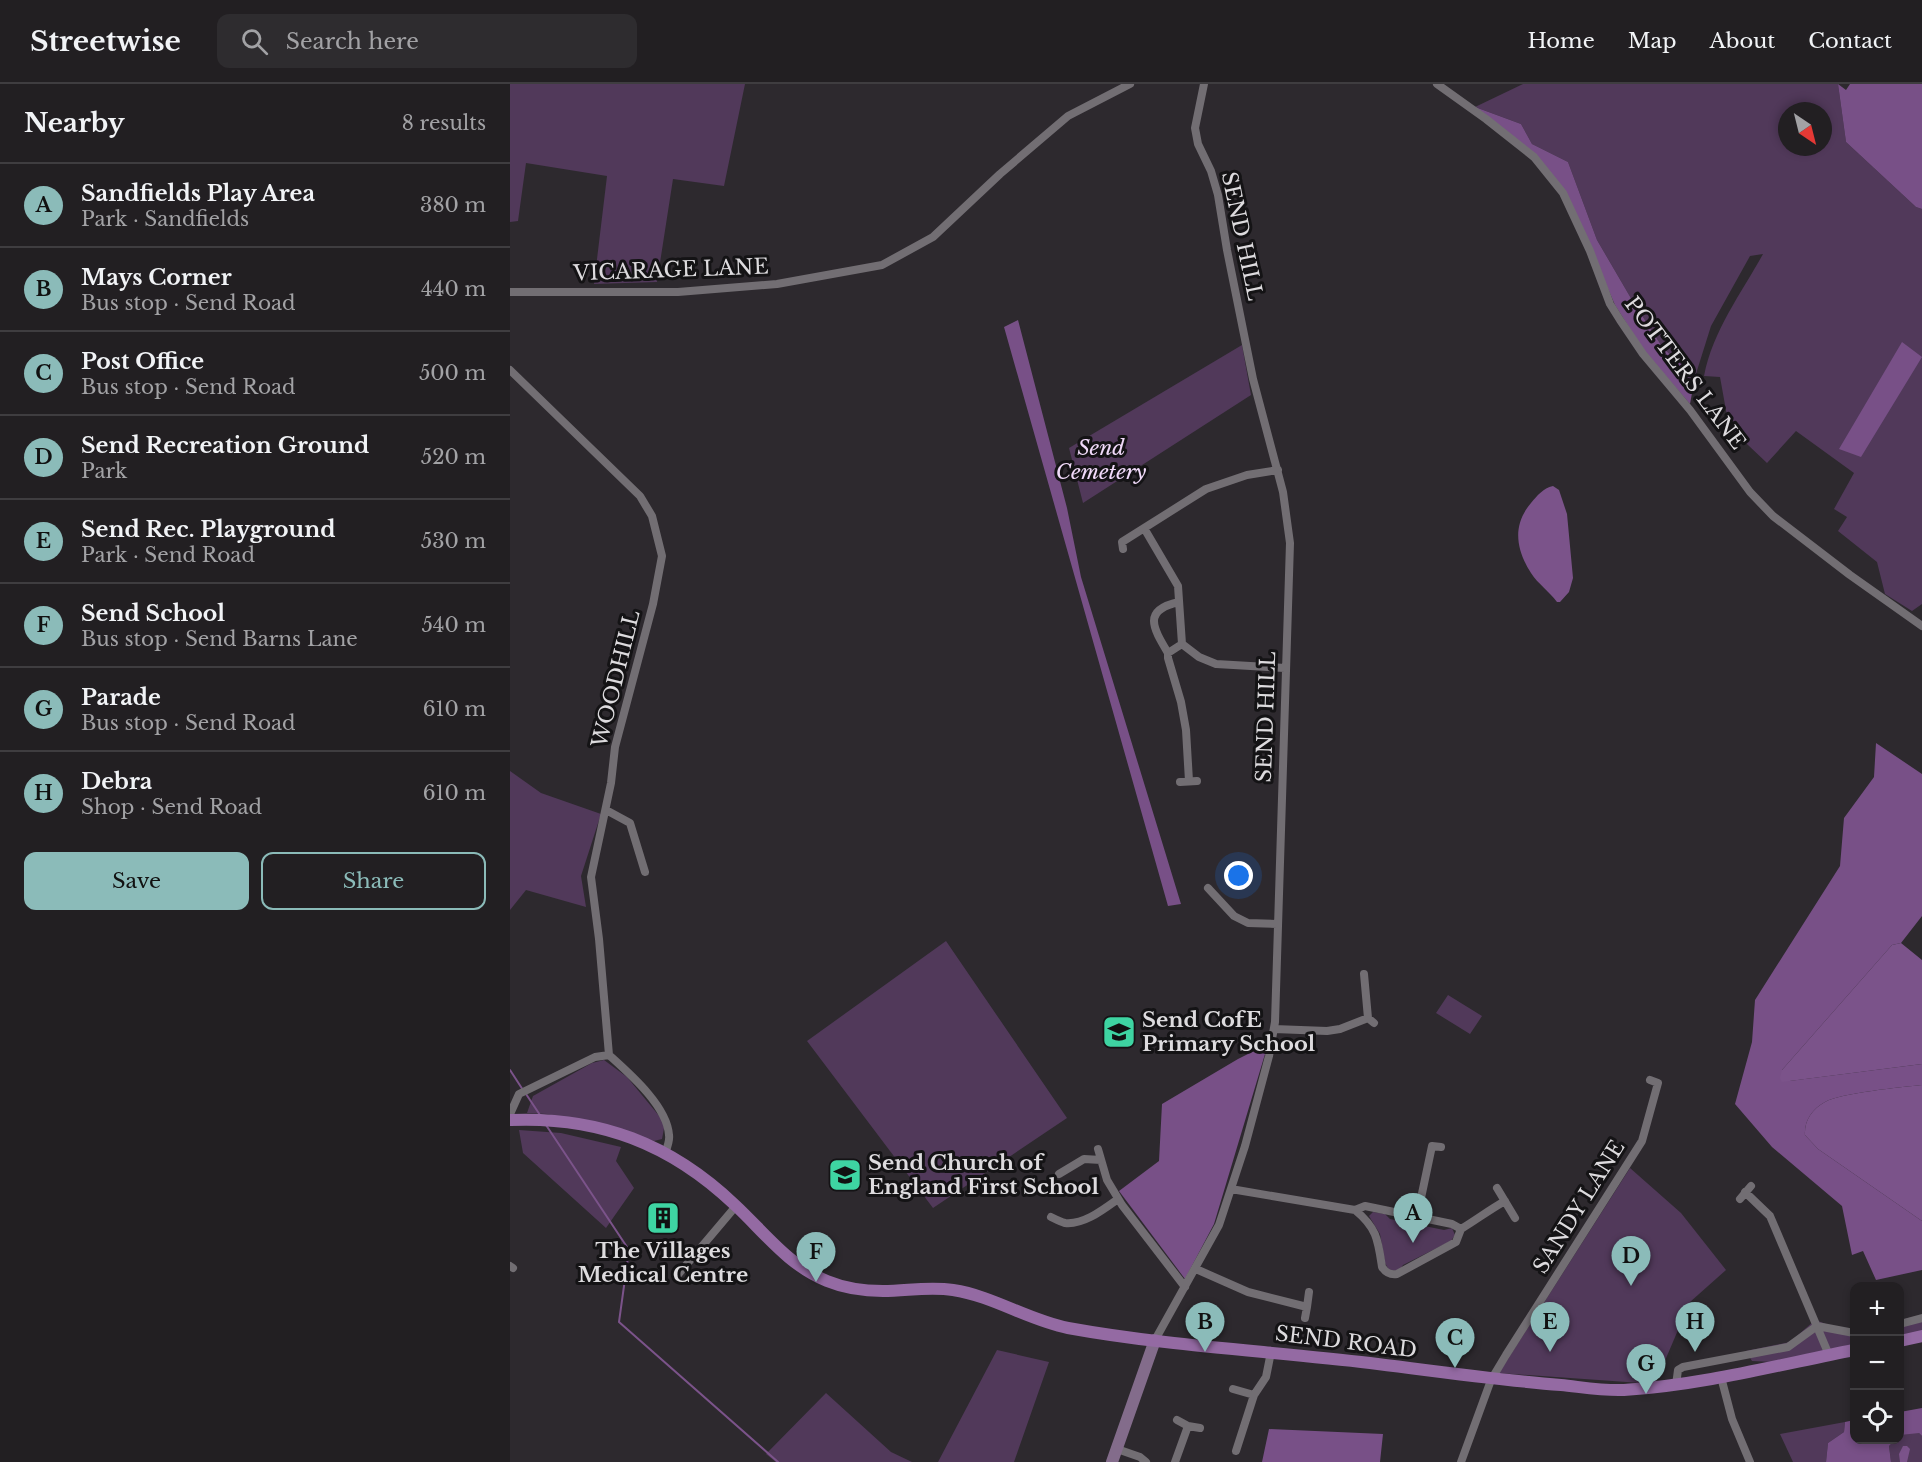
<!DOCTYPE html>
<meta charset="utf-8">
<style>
:root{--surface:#221f22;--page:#2e2c2f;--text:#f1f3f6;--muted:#a2a2a5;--line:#3f3d40;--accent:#8bbbb9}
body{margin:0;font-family:"Libre Baskerville",serif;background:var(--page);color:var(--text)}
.controls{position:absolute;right:18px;bottom:18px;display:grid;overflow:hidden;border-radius:12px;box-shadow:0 3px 9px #0003}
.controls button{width:54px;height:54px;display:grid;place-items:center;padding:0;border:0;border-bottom:2px solid var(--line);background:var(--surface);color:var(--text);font:30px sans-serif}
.compass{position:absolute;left:1268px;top:18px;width:54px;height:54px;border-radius:50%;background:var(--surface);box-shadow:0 3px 9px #0003;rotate:145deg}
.you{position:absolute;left:729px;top:792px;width:21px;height:21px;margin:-15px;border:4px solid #fff;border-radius:50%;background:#1a73e8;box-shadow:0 0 0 9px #1a73e833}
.badge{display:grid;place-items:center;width:39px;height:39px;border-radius:50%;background:var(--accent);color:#111;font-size:20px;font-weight:700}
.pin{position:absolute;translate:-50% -50px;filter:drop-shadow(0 2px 3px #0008)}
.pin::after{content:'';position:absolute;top:32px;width:21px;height:18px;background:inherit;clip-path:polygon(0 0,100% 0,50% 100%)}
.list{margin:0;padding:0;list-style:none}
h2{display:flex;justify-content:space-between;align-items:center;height:78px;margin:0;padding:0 24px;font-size:26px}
h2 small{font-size:20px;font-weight:400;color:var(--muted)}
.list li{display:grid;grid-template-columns:39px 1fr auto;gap:18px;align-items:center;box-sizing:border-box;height:84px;padding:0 24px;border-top:2px solid var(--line)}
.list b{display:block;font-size:22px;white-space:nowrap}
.list p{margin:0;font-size:20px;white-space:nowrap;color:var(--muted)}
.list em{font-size:20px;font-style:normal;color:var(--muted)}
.actions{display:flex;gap:12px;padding:18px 24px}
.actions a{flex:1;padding:14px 0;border:2px solid var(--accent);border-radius:12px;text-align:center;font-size:21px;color:var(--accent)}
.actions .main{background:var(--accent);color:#111}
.icon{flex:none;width:33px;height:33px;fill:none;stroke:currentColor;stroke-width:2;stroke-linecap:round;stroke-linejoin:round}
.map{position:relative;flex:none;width:1412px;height:1378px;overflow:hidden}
header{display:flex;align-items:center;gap:36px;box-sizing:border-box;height:84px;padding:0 30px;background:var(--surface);border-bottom:2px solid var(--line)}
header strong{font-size:28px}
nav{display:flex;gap:33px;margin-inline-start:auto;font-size:21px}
.search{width:420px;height:54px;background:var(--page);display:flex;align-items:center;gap:15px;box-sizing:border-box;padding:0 21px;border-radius:12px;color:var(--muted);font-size:22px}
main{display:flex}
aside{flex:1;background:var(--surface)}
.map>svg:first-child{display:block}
</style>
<header>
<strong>Streetwise</strong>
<div class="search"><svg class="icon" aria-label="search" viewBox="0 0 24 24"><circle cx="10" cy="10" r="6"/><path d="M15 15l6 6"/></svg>Search here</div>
<nav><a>Home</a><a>Map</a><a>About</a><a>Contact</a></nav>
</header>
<main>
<aside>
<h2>Nearby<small>8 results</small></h2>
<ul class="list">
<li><span class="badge">A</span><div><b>Sandfields Play Area</b><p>Park · Sandfields</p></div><em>380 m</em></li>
<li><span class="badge">B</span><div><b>Mays Corner</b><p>Bus stop · Send Road</p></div><em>440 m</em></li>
<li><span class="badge">C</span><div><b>Post Office</b><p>Bus stop · Send Road</p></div><em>500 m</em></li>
<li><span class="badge">D</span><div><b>Send Recreation Ground</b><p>Park</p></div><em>520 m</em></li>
<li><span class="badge">E</span><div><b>Send Rec. Playground</b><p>Park · Send Road</p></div><em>530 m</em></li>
<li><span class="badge">F</span><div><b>Send School</b><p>Bus stop · Send Barns Lane</p></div><em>540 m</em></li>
<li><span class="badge">G</span><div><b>Parade</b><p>Bus stop · Send Road</p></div><em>610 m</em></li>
<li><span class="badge">H</span><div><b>Debra</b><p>Shop · Send Road</p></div><em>610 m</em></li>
</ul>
<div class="actions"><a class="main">Save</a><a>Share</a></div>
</aside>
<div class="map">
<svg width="1412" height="1378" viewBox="0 0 1412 1378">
<rect width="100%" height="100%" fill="#2d292e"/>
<path fill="#51395a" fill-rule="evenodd" d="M0,0h235l-21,102 -51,-7 -16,103 -63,2 13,-108 -81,-13 -8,58 -8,1z
M1013,0h315l8,58 70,65 6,2v395l-10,7 -27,-17 -8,-32 -39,-31 9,-14 -13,-8 20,-36 -58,-42 -29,32 -38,-36 -9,-50 -16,-1c9,-46 37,-82 59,-122l-13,2 -39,70 -16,51 -32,-29 -31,-48 -35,-60 -29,-78 -36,-18 -11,-20 -46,-17zM1277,27h36v36h-36z
M732,261l9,50 -168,108 -14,-55z
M0,687l31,22 60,21 -20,62 5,31 -60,-17 -16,20z
M436,857l121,177 -134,90 -126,-167z
M938,911l34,21 -12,18 -34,-21z
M94,976l23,17 38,46 -3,16 -8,2 -18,-6 -89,-21 -20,-1 6,-17 59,-33z
M9,1046l42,3 60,14 -5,14 18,27 -28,40 -83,-75z
M1120,1084l51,45 45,57 -36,32 -35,82 -156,-11z
M863,1128l12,2 5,5 54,11 8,-2 3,7 -4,6 -48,24 -4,6 -10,-1 -4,-7 -5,-29 -11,-18z
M1412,1231v19l-22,4v-18z
M1308,1237l29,11 7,-2v17l-81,15 -21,-1 -6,-10 44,-9 23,-20z
M487,1266l52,12 -35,100h-76z
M316,1309l65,59 21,10h-136l-10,-8z
M1335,1338l-1,10 -16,11 -2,19h-33l-13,-28z
M1391,1349h18l3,3v26h-31l-2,-16 6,-6h5z"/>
<path fill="#785087" d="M1328,0l8,6 4,-6h72v125l-6,-2 -70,-65z
M965,23l46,17 11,20 36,18 29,78 35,60 31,48 32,29 -5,27 -46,-53 -29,-46 -49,-113z
M508,236l49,188 14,69 100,327 -13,2 -164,-579z
M1392,258l20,15 -61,100 -22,-8z
M1366,659l46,31v142l-21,27 -9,2 -110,125 7,11 133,-17v21c-20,2 -81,8 -97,17 -13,7 -21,19 -20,33l13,14 104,72v49l-46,10 -13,-29 -11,4 -10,-49 -70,-59 -37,-43 17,-62 3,-42 85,-134 4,-48 30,-41z
M758,960l-54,180 -29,55 -66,-88 40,-30 3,-57 76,-45z
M1412,1324v28l-3,-3 -19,2v-23z
M1344,1336v20h41l-6,6 2,16h-65l2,-19 16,-11 1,-10z
M759,1345l114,5 -3,28h-118z"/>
<path fill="#7b538a" d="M1043,402l6,4 8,24 6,64 -4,14 -9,10h-3c-8,-11 -19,-18 -26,-29 -15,-23 -19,-48 0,-70 6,-7 12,-15 22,-17z
M1391,859l21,17v104l-140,18 -2,-4 2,-8 110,-125z
M1412,1001v136l-104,-72 -13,-14c-1,-14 7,-26 20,-33 16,-9 77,-15 97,-17z
M1393,1362h4l3,3 -3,13h-7l-1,-8z"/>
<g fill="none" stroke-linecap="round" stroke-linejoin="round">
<path stroke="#7b538a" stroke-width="2" d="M0,986l13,20
M16,1010l14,21
M36,1041l83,125 -10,72 159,140"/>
<path stroke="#726e73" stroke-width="8" d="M927,0l49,35 48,38 29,36 27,58 20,53 10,16 23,34 47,56 60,82 23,24 77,59 72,51
M0,208h168l99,-8 105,-19 51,-28 67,-63 68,-58 62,-32
M0,286l130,126 12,20 10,40 -9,48 -38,143 -4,36 -20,94 8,62 10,116
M634,444l34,58 4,58 -14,9v5l13,44 5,28 3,51
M613,465l-1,-7 84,-53 41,-14 31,-5
M672,560l17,13 17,7 69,4
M658,569c-15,-25 -26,-43 11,-51
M670,698l17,-1
M96,726l24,13 15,49
M698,804l26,28 14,7 29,1
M854,890l4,44
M764,945l53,2 13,-2 28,-11 6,5
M99,971c21,19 58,51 60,80 1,6 -2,13 -4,18
M0,1030l9,-20 76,-37 14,-2
M588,1065l9,31 15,25 63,82
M549,1090l25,-15 17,1
M987,1104l18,30
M721,1105l124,21 10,-4 87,18 9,5c15,-9 28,-19 44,-28
M1235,1108l25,24 59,139
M1230,1115l11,-13
M845,1126c22,18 23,30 27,57 4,6 8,8 15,7l59,-32 5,-13
M541,1133c4,2 10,5 14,6 19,2 39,-14 53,-24
M907,1133l15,-71 9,1
M0,1182l3,2
M686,1185l52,23 59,15 -2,11
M166,1193l60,-71
M797,1223l2,-15
M1390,1240l22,-6
M645,1256l64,-115 26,-79 24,-90 6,-34 15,-479 -7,-51 -30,-113 -26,-129 -9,-55 -7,-24 -13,-27 -3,-16 9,-44
M1211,1293l11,42 18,43
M1166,1301l2,-15 5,-3 105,-20 29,-21 37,7
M723,1305l21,6
M667,1336l11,6
M607,1365l23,8 6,5
M726,1367l18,-56 12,-18 5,-25
M665,1378l13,-36 12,2
M951,1378l30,-82 15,-25 136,-214 16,-58 -8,-3"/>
<path stroke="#836c8b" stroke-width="12" d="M602,1378l43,-122"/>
<path stroke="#946aa3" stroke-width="12" d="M0,1036c89,-4 161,24 225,85 30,28 53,60 92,76 17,7 37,10 56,10 24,0 46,-5 70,-1 40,6 75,30 115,38 99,18 202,23 302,35 64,8 127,17 191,22 20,2 42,6 63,5 78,-5 154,-25 230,-40
M1390,1257l22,-5"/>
</g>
<defs>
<symbol id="school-square" viewBox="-11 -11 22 22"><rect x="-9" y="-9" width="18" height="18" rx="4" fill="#3ed4a2" stroke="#141315"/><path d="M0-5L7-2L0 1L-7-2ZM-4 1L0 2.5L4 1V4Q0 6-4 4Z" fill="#111"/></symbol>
<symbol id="building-square" viewBox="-11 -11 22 22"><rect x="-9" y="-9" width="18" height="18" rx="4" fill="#3ed4a2" stroke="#141315"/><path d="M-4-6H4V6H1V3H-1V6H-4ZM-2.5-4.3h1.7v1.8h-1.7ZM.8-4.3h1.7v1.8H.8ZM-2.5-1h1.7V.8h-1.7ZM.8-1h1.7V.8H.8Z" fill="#111"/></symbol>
</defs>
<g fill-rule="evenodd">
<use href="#school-square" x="590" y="929" width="38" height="38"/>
<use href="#school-square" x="316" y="1072" width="38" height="38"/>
<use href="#building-square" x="134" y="1115" width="38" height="38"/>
</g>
<g text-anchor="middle" stroke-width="6" stroke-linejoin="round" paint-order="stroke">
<g font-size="21" fill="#dddbde" stroke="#141315">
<text transform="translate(732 152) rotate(78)" y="7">SEND HILL</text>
<text transform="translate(161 186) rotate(-2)" y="7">VICARAGE LANE</text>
<text transform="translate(1175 289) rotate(53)" y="7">POTTERS LANE</text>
<text transform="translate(106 595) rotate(-76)" y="7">WOODHILL</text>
<text transform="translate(756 633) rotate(-88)" y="7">SEND HILL</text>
<text transform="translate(1069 1123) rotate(-58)" y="7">SANDY LANE</text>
<text transform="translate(836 1258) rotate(7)" y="7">SEND ROAD</text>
</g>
<g font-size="21" font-style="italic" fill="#f1dafa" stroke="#141315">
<text x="591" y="371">Send<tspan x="591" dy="24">Cemetery</tspan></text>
</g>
<g font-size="21" font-weight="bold" fill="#dddbde" stroke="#141315" text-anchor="start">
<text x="632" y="943">Send CofE<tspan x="632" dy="24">Primary School</tspan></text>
<text x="358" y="1086">Send Church of<tspan x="358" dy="24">England First School</tspan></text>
<text x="153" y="1174" text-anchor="middle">The Villages<tspan x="153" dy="24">Medical Centre</tspan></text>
</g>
</g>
</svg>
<div class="controls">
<button>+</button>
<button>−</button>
<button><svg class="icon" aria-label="locate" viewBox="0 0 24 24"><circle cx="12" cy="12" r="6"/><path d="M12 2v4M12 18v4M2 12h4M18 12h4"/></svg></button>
</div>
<svg class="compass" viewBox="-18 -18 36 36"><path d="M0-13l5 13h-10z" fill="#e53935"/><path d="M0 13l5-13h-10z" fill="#a2a2a5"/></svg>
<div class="you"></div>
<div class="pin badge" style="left:903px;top:1159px">A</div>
<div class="pin badge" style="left:695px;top:1268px">B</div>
<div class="pin badge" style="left:945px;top:1284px">C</div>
<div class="pin badge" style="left:1121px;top:1202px">D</div>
<div class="pin badge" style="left:1040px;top:1268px">E</div>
<div class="pin badge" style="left:306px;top:1198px">F</div>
<div class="pin badge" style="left:1136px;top:1310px">G</div>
<div class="pin badge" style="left:1185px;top:1268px">H</div>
</div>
</main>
